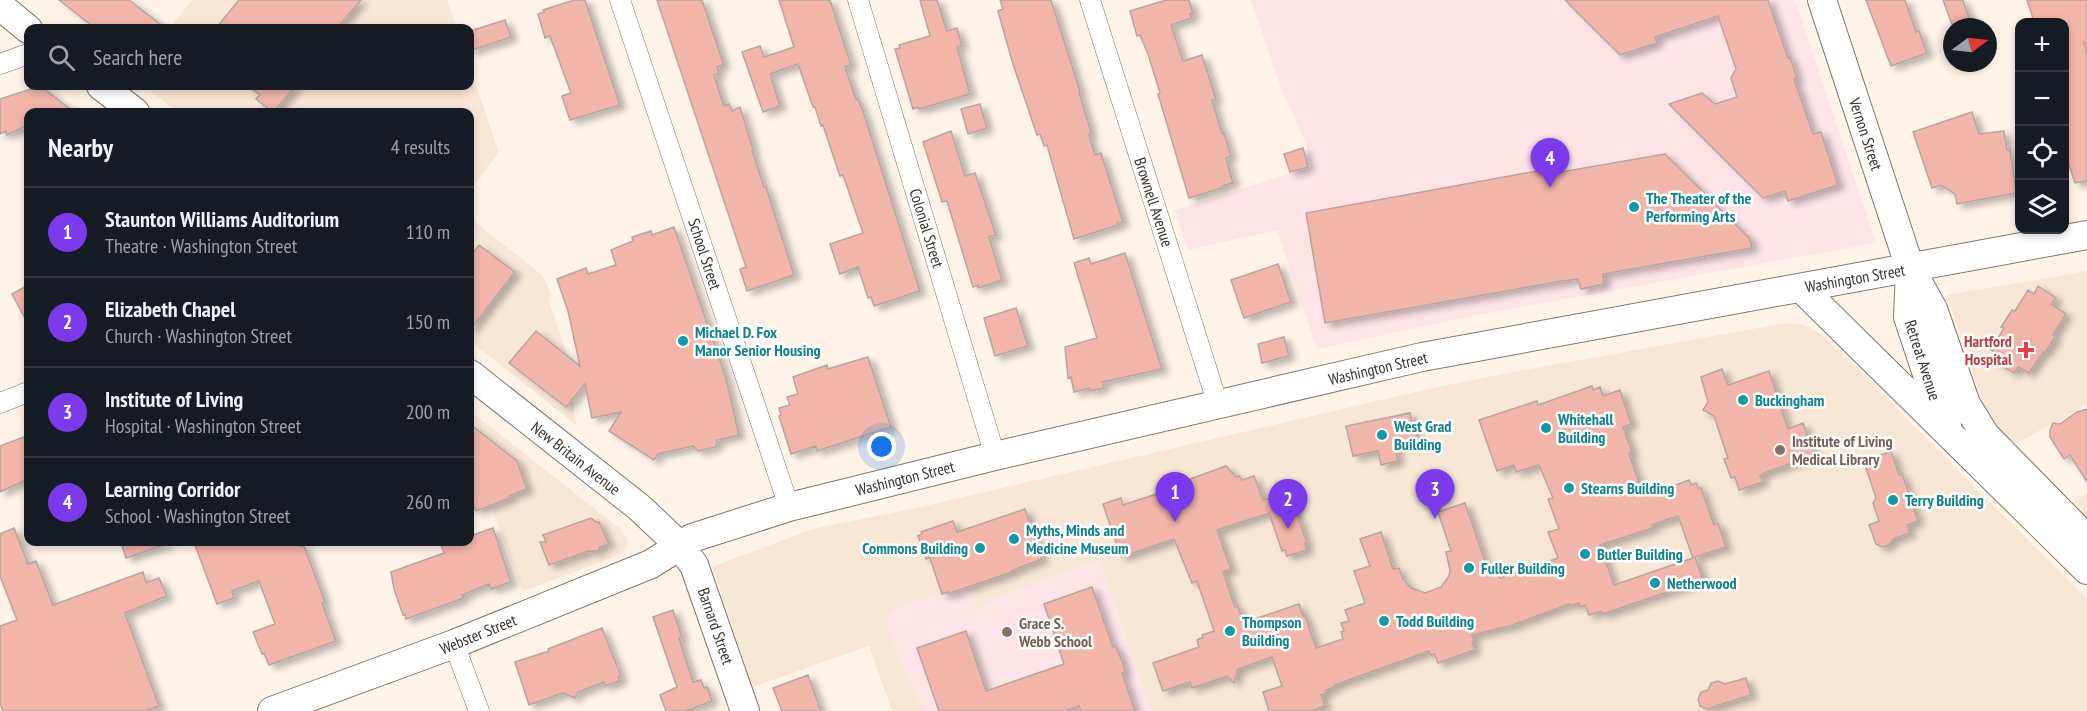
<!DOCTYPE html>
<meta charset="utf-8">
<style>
:root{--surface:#171b24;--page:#242831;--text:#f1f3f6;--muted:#9ea1a6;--line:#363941;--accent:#7c3aed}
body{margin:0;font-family:"PT Sans Narrow",sans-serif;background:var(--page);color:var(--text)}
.controls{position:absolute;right:18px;top:18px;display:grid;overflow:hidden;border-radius:12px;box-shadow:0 3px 9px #0003}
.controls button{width:54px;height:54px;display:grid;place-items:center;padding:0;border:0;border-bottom:2px solid var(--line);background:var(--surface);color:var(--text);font:30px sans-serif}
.compass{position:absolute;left:1943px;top:18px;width:54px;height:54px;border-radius:50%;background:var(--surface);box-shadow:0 3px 9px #0003;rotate:75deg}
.you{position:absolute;left:882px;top:447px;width:21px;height:21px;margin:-15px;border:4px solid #fff;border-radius:50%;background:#1a73e8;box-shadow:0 0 0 9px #1a73e833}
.badge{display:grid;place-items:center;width:39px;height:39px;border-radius:50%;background:var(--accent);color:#fff;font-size:20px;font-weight:700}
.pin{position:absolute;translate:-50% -50px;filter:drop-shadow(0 2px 3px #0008)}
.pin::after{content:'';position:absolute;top:32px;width:21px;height:18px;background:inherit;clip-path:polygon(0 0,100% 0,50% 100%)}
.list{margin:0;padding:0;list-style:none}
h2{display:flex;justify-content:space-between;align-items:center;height:78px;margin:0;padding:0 24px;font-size:26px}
h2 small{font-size:20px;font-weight:400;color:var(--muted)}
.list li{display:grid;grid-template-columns:39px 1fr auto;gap:18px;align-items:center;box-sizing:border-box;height:90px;padding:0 24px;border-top:2px solid var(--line)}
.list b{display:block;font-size:22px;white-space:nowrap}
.list p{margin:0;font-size:20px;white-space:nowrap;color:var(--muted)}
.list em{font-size:20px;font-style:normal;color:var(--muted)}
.icon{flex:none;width:33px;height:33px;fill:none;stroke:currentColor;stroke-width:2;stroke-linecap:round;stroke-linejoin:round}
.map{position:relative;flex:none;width:2087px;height:711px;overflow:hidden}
.search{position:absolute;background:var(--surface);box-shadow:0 3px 9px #0003;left:24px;top:24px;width:450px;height:66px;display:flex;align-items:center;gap:15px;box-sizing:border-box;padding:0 21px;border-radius:12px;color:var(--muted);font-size:22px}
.panel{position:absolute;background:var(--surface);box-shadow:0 3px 9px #0003;left:24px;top:108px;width:450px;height:438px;border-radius:12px}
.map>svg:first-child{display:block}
</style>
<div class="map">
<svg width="2087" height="711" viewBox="0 0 2087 711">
<defs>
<filter id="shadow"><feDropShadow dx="6" dy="4" stdDeviation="3" flood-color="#0004"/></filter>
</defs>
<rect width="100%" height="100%" fill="#fff3e7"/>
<path fill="#f8e6d5" d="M192,0h255l10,28h-287z
M470,67l29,86 -29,37v-78h-292l-34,-26h326z
M470,218l72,57 9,19 -3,5 21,60 7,66 -106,-84z
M2087,271v134l-74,40 -24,-23 -42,-127z
M1786,323l18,2 19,10 264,264v112h-1195l-23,-65 -116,41 -41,-120 100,-38 100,-20 516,-120 85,-17z
M470,411l152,119 6,11 -2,8 -6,6 -97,36 -31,-82 -22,8z
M2087,493v26l-16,-15z"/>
<path fill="#fee3e7" d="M1251,0h544l81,243 -399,72 -160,34 -40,-119 -89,20 -13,-40 136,-43 -5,-23 -25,-56z
M1099,560l53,151h-229l-36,-83 -1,-7 5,-10 50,-19 1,2 6,-1 21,-6 8,22 20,-12z"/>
<path fill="#f2b5a9" stroke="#b6a5a2" stroke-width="1.5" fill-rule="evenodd" filter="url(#shadow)" d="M59,0h70l36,28h-70z
M239,0h122l-24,28h-121z
M574,0h11l35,105 -50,15 -8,-24 9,-3 -21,-57 -5,2 -7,-24 6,-2 -1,-2z
M657,0h45l22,65 -7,2 2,7 -5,1 10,31 5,-2 3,7 8,-4 13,42 -1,1 12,37h2l28,88 -47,16 -7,-22 6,-2z
M779,0h51l21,65 -6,2 11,32h2l5,12 57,180 -46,15 -3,-9 -3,1 -10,-31 -18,7 -10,-30 33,-11 -20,-58 -3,1 -17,-51 -2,1 -6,-19h-2l-15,-43 -28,10 10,32 -17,6 -21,-60 18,-6 4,11 30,-10z
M920,0h17l10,31 10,-3 5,18 -5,1 13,47 -51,15 -1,-2 -5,2 -18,-60 5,-1 -1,-3 31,-9z
M1000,0h51l29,91 -1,1 12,40 -2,3 6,20 6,-2 22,69 -6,1 1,2 -44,14 -27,-94 -3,1 -4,-12 -3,1 -25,-74 -14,-50 5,-2z
M1166,0h23l4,13 -3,1 2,4 -21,7 12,36 19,-6 14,44 -4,1 10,33h2l7,23 -5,2 7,25 -11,3v2l-33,10 -31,-104 2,-1 -12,-39 -8,-19 -3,1 -7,-25z
M1565,0h203l20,58 2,-1 7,21 -3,1 19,55 8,-2 17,53 -50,16 -3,-10 -22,7 -94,-94 33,-11 13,11 22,-7 -6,-19 5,-9 -18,-53 -63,21 2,6 -37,12z
M1866,0h39l11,32 3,-1 8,22 -36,13z
M1943,0h20l9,27h-19z
M2027,0h60v42l-3,1 3,12v126l-12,2 -11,-33v-128h-30z
M505,20l6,17 -41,14v-20z
M40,86l34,26h-46v13l-21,10 -1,-4 -6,3v-35z
M248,86h48l-23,26 -17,-13 4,-4z
M980,104l7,24 -19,6 -7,-25z
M1972,112l7,22 25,-3 3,19h3l6,43 -59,11 -2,-10 -14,-9 -9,3 -19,-56z
M951,131l14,45 10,-3 21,62 -7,2 13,43 -24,8v-3l-5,2 -26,-86 -5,1 -19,-60z
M1303,148l5,19 -18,5 -6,-18z
M1665,154l85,85 2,9 -149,26 1,10 -23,5 -3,-10 -16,2 -237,42 -19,-110 237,-43 1,5z
M674,227l52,151 13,57 -22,5 -1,7 -18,4 -5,-5 -35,8 -4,6 -45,-29 12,-19 -29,6 -7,-34 -19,23 -57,-44 27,-32 44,35 -12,-55 -11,-32 29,-11 2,6 28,-9 -5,-15 22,-9 -1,-4 19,-6 1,4z
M479,245l36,27 -45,58v-73z
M1125,253l37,116 -60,13 2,6 -14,3 -1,-3 -15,4 -3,-15 -3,1 -3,-31 32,-9 -23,-75 15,-5 2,6z
M1278,264l13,38 -47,16 -13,-38z
M28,285v39l-16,-30z
M2038,286l18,12 -5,6 15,10 -13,21 2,2 -10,16 -2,-1 -14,21 -11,-6 -4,6 -23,-14 4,-7 -4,-2 13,-22 -3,-1 11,-17 3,1 13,-21 6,4z
M1016,308l12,38 -33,10 -11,-38z
M1284,337l5,19 -27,7 -4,-19z
M868,357l23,70 -74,24 -1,-5 -25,8 -12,-38 2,-1 -2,-7 11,-3 -3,-8 11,-3 -5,-17 34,-12 1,4z
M1722,369l6,16 41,-14 19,58 15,-6 11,32 -50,18 -4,3 3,6 -24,8 -4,-13 -4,1 -7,-19 4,-1 -14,-42 -11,-6 5,-8 -7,-25z
M1592,386l1,4 7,-3 3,9 17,-6 11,34 -8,3 9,24 -3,2 12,36 16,-5 3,7 29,-11 2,5 5,-2 2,5h3l13,37 4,-2 8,24 -31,10 8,23 -100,34 -2,-3 -12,4 -4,-10 -5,2 -1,-4 -10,3v-2l-59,22 -38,9 2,6 -2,1 3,8 -37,13 -4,-9 -3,1 -2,-4 -94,34v2l-9,3 1,3 -6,2 4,11 -14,5h-42l-6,-19 19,-6 -10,-29 -34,12 -4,14 -7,-7 -35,12 -2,-6 -27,9 -10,-28 46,-16 -2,-7 6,-3 -1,-2 12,-4 -17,-50 -5,2 -18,-44 -53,18 -18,-53 18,-6 2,7 52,-17 -1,-3 52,-19 10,11 3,-1 3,4 12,-4 9,24 17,-5 12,5 15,43h-2l2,7 -20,6 -2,-6 -3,1 -13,-38 -52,17 14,39 -8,3 12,35 3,-1 5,17 56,-19 4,12 2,-1 11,33 27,-9 -2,-7 3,-1 -3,-8 8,-2 -4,-11 20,-7 -11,-32 16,-5 -10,-27 21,-7 12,37 6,-1 4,11 8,9 14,5 16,-6 8,-11 1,-6 -4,-18 5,-1 -13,-39 27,-9 25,73 8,-2 2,4 58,-20 -10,-26 11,-3 -11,-30 5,-1 -14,-33 -23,7 -2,-7 -17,6 -18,-51 58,-19 1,4zM1678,516l15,42 -79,27 -14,-40 53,-17 -1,-3z
M2087,409v73l-17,-27 -6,4 -14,-22v-7l3,-7 7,1 17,-12z
M1410,413l7,28 -22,6 3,14 -17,4 -3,-14 -25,5 -7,-30z
M470,424l47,37 10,28 -18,7 1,2 -34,13 -6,-16z
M24,437l1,4 3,-1v39l-28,13v-46z
M1891,451l8,24 3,-1 16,47 -11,4 3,8 -17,6 -4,6 -7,2 -6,-3 -7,-19 10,-4 -6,-18 3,-5 -12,-36z
M1025,509l17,50 -31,12 1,1 -64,22v-2l-6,2 -12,-36 -4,1 -8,-23 4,-2 -1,-2 32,-11 4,11z
M591,518l5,4h3l10,22 -9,3 -1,4h-10l-40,14 -9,-23h6l-3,-7z
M14,528l14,36 8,-3 17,44 90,-33 3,11 13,-5 8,18 -42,17 34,93 -13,5h-143l-3,-8v-77l17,-6 -17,-44v-42z
M493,528l18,54 -20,7 -2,-5 -27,11 2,3 -58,21 -1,-5 -2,1 -9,-26 -3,-17 53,-19 -4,-11h30v-6z
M121,542h46v2l-41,14z
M194,542h104l3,5 3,-1 21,56 -3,1 14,38 -67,24 -5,-12 -2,1 -9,-22 22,-8 -16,-43 -27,10 2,7 -17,6z
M1092,587l21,60 3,-1 7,18 2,8 -3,1 13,38h-54l-2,-5 -15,5h-125l-22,-63 49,-17 20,60 78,-27 -20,-60z
M673,610l9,27 -3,1 14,44 8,-2 3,8 3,-1 5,14 -26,10h-20l-6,-16 17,-8 -24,-70z
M602,628l19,48 -3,1 2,4 -15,5 -1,-4 -26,10 -3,6 -12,-5 -34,12 -14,-43 34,-11 -1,-2z
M808,675l13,36h-39l-9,-23z
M1746,678l5,17 -44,14 -7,-3 -2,-7 3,-7 7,-2 3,-7 7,-2 7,3z"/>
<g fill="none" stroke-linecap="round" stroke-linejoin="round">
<defs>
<path id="street" d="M620,0l169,507
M858,0l137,456
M1090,0l128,405
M0,64l28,-10
M0,403l28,-11
M454,644l25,67"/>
<path id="secondary" d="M1822,0l88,268 23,41 33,95 19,31 102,104
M0,6l28,23
M101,86l34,26
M1910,270l-2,47 29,87 10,20
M1801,288l286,282
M470,374l170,134 39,37 15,20 51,146
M272,711l182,-67 197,-80 41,-26 97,-31 206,-51 427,-99 665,-122"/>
</defs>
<use href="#street" stroke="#81776c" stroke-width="21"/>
<use href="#secondary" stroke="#81776c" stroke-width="30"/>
<use href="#street" stroke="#fff" stroke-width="20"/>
<use href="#secondary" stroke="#fff" stroke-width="28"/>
</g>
<g fill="#0f9aa8" stroke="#fff" stroke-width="2">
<circle cx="1634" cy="207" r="6"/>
<circle cx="683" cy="341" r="6"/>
<circle cx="1743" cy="400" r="6"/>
<circle cx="1546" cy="428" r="6"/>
<circle cx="1382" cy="435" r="6"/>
<circle cx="1569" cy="488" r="6"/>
<circle cx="1893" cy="500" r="6"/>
<circle cx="1014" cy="539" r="6"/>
<circle cx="980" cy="548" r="6"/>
<circle cx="1585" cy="554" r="6"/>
<circle cx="1469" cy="568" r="6"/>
<circle cx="1655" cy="583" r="6"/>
<circle cx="1384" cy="621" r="6"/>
<circle cx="1230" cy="631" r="6"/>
</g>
<path fill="#e0444e" stroke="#fff" stroke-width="2" d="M2023 341h6v6h6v6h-6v6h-6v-6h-6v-6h6z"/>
<g fill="#8d6e63" stroke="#fff" stroke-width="2">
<circle cx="1780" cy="450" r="6"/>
<circle cx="1007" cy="632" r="6"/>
</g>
<g text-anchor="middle" stroke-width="5" stroke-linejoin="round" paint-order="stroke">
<g font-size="16" fill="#37322e" stroke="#fff">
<text transform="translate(1866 134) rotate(72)" y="6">Vernon Street</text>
<text transform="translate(1154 202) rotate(72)" y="6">Brownell Avenue</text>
<text transform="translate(927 228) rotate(73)" y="6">Colonial Street</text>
<text transform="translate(705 254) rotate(72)" y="6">School Street</text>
<text transform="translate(1855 278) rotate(-10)" y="6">Washington Street</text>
<text transform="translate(1923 360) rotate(72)" y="6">Retreat Avenue</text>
<text transform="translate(1378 368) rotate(-13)" y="6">Washington Street</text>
<text transform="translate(576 458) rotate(38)" y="6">New Britain Avenue</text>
<text transform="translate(905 478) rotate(-14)" y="6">Washington Street</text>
<text transform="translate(716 626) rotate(71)" y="6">Barnard Street</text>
<text transform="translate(478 634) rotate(-22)" y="6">Webster Street</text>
</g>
<g font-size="16" font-weight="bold" fill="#0d838f" stroke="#fff" text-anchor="start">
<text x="1646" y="204">The Theater of the<tspan x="1646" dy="18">Performing Arts</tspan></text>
<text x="695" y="338">Michael D. Fox<tspan x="695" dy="18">Manor Senior Housing</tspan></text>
<text x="1755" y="406">Buckingham</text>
<text x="1558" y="425">Whitehall<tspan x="1558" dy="18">Building</tspan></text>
<text x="1394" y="432">West Grad<tspan x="1394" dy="18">Building</tspan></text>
<text x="1581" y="494">Stearns Building</text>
<text x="1905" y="506">Terry Building</text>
<text x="1026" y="536">Myths, Minds and<tspan x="1026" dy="18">Medicine Museum</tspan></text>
<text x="968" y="554" text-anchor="end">Commons Building</text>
<text x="1597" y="560">Butler Building</text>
<text x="1481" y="574">Fuller Building</text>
<text x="1667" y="589">Netherwood</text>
<text x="1396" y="627">Todd Building</text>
<text x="1242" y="628">Thompson<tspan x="1242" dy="18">Building</tspan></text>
</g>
<g font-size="16" font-weight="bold" fill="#be3a42" stroke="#fff" text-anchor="end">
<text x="2012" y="347">Hartford<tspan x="2012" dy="18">Hospital</tspan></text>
</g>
<g font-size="16" font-weight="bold" fill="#785e54" stroke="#fff" text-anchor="start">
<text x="1792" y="447">Institute of Living<tspan x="1792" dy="18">Medical Library</tspan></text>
<text x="1019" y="629">Grace S.<tspan x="1019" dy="18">Webb School</tspan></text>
</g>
</g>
</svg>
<div class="controls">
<button>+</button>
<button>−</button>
<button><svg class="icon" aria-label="locate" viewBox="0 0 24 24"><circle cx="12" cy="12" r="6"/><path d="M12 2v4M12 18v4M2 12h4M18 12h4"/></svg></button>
<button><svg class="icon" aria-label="layers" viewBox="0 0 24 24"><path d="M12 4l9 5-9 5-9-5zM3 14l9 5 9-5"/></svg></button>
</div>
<svg class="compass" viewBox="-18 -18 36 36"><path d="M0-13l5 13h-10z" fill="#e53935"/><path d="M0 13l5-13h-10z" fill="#9ea1a6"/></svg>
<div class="you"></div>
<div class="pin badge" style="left:1175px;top:522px">1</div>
<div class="pin badge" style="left:1288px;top:529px">2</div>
<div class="pin badge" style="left:1435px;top:519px">3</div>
<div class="pin badge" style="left:1550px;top:188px">4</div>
<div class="search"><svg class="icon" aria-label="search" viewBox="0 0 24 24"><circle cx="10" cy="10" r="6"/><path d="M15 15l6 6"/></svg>Search here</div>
<section class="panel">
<h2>Nearby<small>4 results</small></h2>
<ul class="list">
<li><span class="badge">1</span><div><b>Staunton Williams Auditorium</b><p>Theatre · Washington Street</p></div><em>110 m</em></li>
<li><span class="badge">2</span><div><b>Elizabeth Chapel</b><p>Church · Washington Street</p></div><em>150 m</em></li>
<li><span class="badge">3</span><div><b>Institute of Living</b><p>Hospital · Washington Street</p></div><em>200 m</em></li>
<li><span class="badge">4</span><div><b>Learning Corridor</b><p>School · Washington Street</p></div><em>260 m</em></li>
</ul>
</section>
</div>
